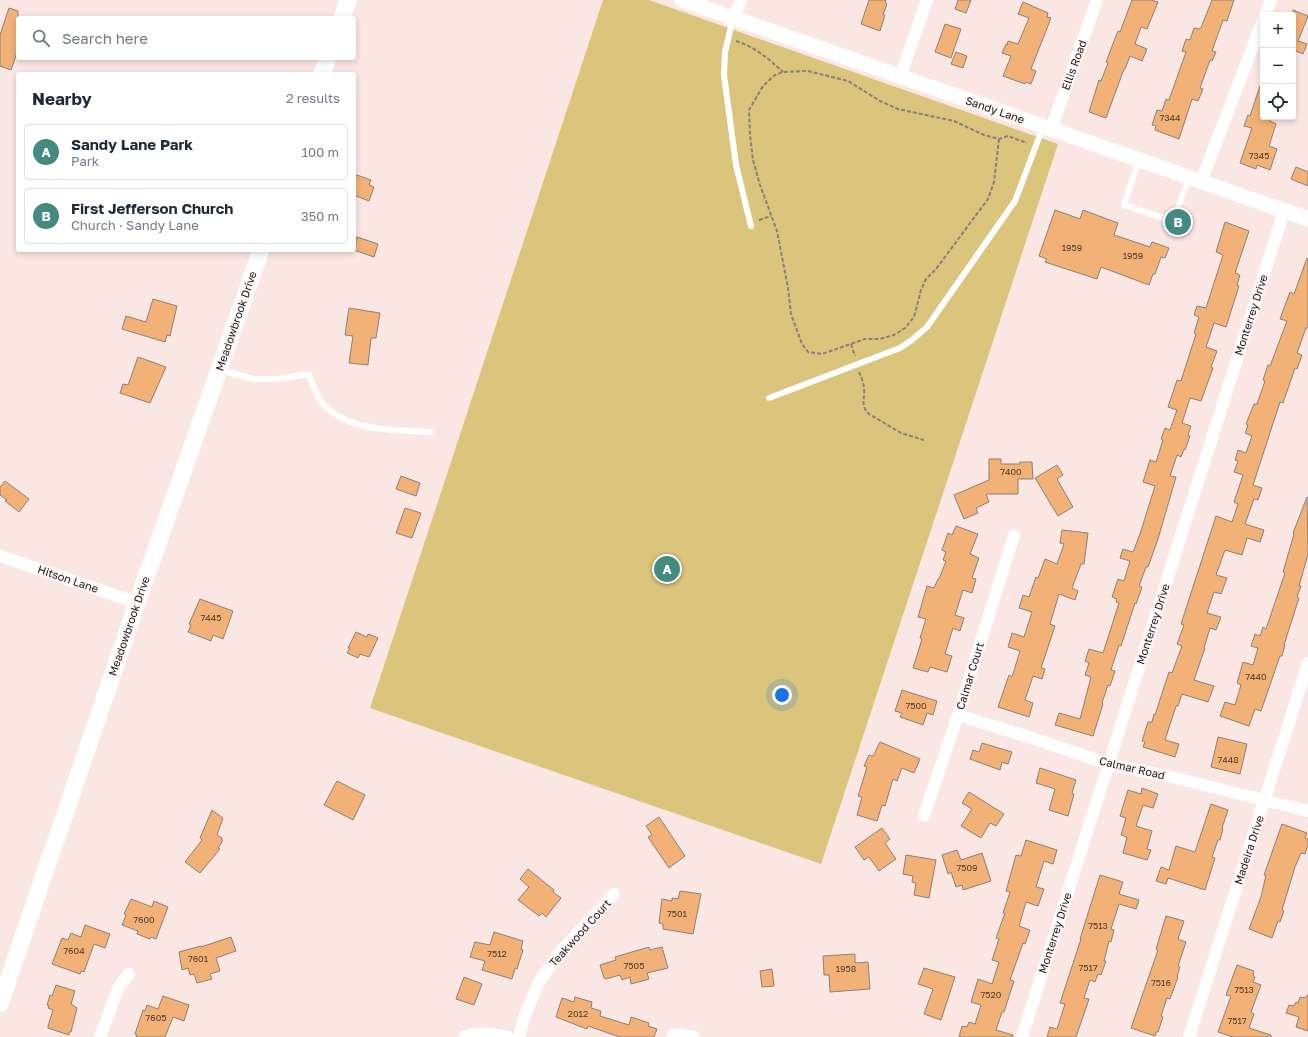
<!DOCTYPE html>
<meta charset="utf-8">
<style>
:root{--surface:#fff;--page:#f6f6f7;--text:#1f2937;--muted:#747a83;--line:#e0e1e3;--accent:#448a81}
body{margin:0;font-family:"Golos Text",sans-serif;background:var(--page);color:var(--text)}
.controls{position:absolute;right:12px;top:12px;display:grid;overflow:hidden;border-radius:4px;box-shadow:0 2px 6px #0003}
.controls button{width:36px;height:36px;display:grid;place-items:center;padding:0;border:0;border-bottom:1px solid var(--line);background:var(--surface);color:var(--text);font:20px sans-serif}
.you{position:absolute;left:782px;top:695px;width:14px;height:14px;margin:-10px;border:3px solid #fff;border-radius:50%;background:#1a73e8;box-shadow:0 0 0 6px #1a73e833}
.badge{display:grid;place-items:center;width:26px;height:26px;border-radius:50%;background:var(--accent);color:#fff;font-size:13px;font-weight:700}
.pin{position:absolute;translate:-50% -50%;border:2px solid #fff;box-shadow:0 1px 4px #0006}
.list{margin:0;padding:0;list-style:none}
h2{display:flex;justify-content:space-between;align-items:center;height:52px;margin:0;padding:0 16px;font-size:17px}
h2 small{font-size:13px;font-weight:400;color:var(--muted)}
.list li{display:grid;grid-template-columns:26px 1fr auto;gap:12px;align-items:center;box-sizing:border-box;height:56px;margin:0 8px 8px;padding:0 8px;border:1px solid var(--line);border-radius:4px}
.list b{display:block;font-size:15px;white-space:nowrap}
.list p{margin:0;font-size:13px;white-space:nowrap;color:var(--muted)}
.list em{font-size:13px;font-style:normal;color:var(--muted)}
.icon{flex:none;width:22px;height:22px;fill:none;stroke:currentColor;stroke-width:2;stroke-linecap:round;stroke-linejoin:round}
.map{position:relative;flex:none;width:1308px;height:1037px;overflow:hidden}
.search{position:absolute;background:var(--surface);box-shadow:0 2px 6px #0003;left:16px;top:16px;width:340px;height:44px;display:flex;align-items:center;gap:10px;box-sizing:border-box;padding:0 14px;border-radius:4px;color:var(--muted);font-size:15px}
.panel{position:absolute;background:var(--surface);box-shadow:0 2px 6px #0003;left:16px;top:72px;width:340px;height:180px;border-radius:4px}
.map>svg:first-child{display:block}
</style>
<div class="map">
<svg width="1308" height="1037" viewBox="0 0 1308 1037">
<rect width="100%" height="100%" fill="#fae7e3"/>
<path fill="#dbc57c" d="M603,0h46l409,144 -237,720 -451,-156z"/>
<path fill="#f1b177" stroke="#8d8177" d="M869,0h17l-1,3 2,1 -4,11h2l-5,16 -19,-7z
M958,0h13l-5,13 -11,-4z
M1132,0h19l7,2 -11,27 -6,-2 -6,17 12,5 -5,12 -12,-5 -5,13h-1l-18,49 -17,-6 10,-32 2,1 7,-18 -2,-1 12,-31 2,1z
M1212,0h22l-7,21 -4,-1 -11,31 4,1 -4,9 -2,-1 -10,28 3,1 -5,12 -6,-2 -13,40 -24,-9 1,-4 -4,-1 5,-15 5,1 4,-12 3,1 17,-48 -4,-1 4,-12 4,1 4,-12 5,1 2,-1z
M1023,2l25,11 -1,4 4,1 -20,51 5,2 -5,13 -5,-2 -1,2 -22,-8 8,-20 -9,-3 4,-9 1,1 1,-4 10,3 11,-26 -11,-4z
M9,8l9,3v39l-7,20 -11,-4v-31z
M1293,10l15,6 -10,25 9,3 -4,10 -9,-4 -1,2z
M945,24l16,5 -10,29 -16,-6z
M956,52l11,4 -4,12 -12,-4z
M1261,83l2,1v33h8l-1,4 6,3 -7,22 8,3 -7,21 -13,-5 -1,4 -16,-6 12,-35 -8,-2 4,-11 2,1z
M1296,167l12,5v14l-17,-7z
M354,174l17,6 -2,5 5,2 -5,14 -15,-6z
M1055,210l25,9 3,-9 35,13 -4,12 36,12 2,-5 17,6 -4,10 -4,-1 -6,17h-2l-4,11 -48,-18 -4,12 -52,-17 2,-3 -8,-3z
M1225,222l24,9 -14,42 5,2 -3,10 2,1 -13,41 -12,-4 -8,24 11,4 -6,16 2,1 -12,33 -11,-3 -8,25 9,3 -3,9 2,1 -5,14 -1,-1 -3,8 -4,-2 -7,21 6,1 -18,62 -10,28h-2l-7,19 3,1 -6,17 -1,-1 -14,43 -2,-1 -8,25 4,1 -5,15 -2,-1 -6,18 1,1 -10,32 -38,-11 4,-12 21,6 11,-42 -6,-2 4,-12 -4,-2 4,-12 14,4 16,-50 -3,-1 1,-3 -5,-2 6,-18 6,2 6,-20 -10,-3 3,-9 10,3 7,-18 15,-48 -12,-4 7,-22 6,2 7,-22 -2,-1 4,-11 5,2 7,-20 -9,-3 9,-27 4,1 15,-47 -2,-1 5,-16 -5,-2 3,-9 9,2 17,-53 -7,-3z
M357,237l21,7 -4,13 -20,-7z
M1307,258l1,1v69h-2l-9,25 5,2 -5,14 -2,-1 -12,35 -3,-1 -27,83 9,3 -4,12 -4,-1 -9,25 19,6 -4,12 -13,-4 -5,17 -17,-5 -9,25 11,3 -6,16 -7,-2 -7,21 14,4 -5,13 -6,-2 -6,20h1l-11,32 20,6 -6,16 -26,-8 -4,12h-2l-11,34 14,4 -4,13 -32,-10 2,-5 -3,-1 6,-19h4l2,-8 1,1 14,-43 3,1 10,-27 -5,-2 7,-19 -3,-1 35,-108 16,6 6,-18 -4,-2 9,-27 -9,-3 4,-11 -3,-1 3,-10 8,3 6,-17 -7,-3 3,-8 -2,-1 8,-20h3l8,-23 -2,-1 5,-15 2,1 17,-45 -7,-2 10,-27 4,2z
M153,299l24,7 -7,30 -3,-1 -2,7 -43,-13 4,-13 20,6z
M349,308l31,5 -4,25h-5l-3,27 -19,-2 4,-27 -8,-1z
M138,357l28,10 -16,36 -30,-10 3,-9 5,1z
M989,459h12v5h19v-2h12l1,17h-15v15h-32l3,8 -13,6 2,5 -14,6 -10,-24 35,-15z
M1057,465l6,10 -6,4 16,28 -15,9 -23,-38z
M401,476l19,7 -4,13 -20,-7z
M5,481l24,18 -10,13 -14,-11 2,-1 -7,-5v-8z
M1307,497l1,57 -9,32h2l-4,11 2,1 -15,47h1l-3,11h-2l-19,55 -6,-2 -6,17 -29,-10 5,-14 10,3 6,-20 -4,-2 6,-21 10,3 5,-17 -7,-2 4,-12 5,2 3,-9 3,2 19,-56 -2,-1 11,-38 -1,-1z
M405,508l16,5 -9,25 -16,-5z
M956,526l22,8 -8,20 9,4 -7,20 4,1 -4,14 -9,-3 -8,25 9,3 -4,13 -7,-3 -8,26 7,2 -5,16 -17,-5 -2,5 -15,-4 9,-29 -2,-1 6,-19 -8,-2 9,-31 7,2 4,-9h1l7,-18 -3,-1 3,-8 -4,-2 6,-17 4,2z
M1062,530l26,3 -4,31h-3l-9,24 6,3 -3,9 -16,-6 -9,30 5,2 -14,42 4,1 -3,10 -9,-3 -8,24 8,3 -4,14 -31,-10 11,-32 3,2 8,-26 -12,-4 4,-14 12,4 8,-25 -13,-4 4,-13 6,2 7,-20 2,1 7,-19 12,5 7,-20 -4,-1z
M200,599l33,12 -10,28 -10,-4 -2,6 -23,-9 3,-7 -2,-1z
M356,632l11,5 1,-3 10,4 -9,19 -9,-3 -2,4 -11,-5 3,-5h-2z
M902,690l35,11 -4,14 -6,-2 -4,12 -23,-8 2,-4 -7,-2z
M1218,737l29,7 -7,30 -29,-7z
M880,742l40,17 -6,14 -12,-5 -5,13 -4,-2 -8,27 -3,-1 -5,16 -20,-6 5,-18 -4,-1 9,-29 -3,-1 5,-11 4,1z
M982,743l30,9 -4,12 -6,-2 -2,8 -30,-11 3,-9 6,2z
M1040,768l36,12 -4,13 2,1 -6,22 -19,-6 6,-21 -19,-6z
M337,781l28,14 -12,25 -29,-15z
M1142,788l16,6 -5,14 -10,-3 -7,21 16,5 -5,18 4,1 -4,10 -24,-7 4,-16 -6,-2 5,-17 -6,-2 8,-26 13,4z
M969,792l35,22 -8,12 -6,-3 -9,15 -20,-12 11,-17 -10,-6z
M1211,804l17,6 -6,18 1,1 -3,11h-2l-6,17 3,1 -10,32 -37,-12 -2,6 -10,-3 5,-14 8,3 7,-24 19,6z
M212,810l11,8 -6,17 5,3v4l-4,6 2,1 -20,24 -15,-11 17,-22 -2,-2z
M659,817l26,39 -16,12 -21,-31 4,-2 -6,-9z
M1282,824l25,9 -2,5 3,1v6l-3,9 -4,-1 -6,14 -13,43 2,1 -4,11 -2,-1 -6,17 -23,-9 12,-32 5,-22h-2z
M882,828l8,11 -5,4 11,16 -17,12 -10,-14 -5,3 -9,-13z
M1026,840l31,10 -4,14 -9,-3 -8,26 8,2 -6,17 -12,-4 -7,24 11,4 -5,14 -2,-1 -13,37 4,1 -10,31h-2l-6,18 17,5v2h-54l3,-11 5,1 2,-5 6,2 6,-19 -10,-3 7,-23 14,5 7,-22 -7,-2 7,-21 -3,-1 9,-25h-2l7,-21 -4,-1 10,-36 5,1z
M957,850l4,10 21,-7 9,28 -28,9 -1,-5 -6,2 -5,-15 -3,2 -6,-19z
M906,855l30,5 -7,38 -15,-3 2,-12 -4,-1 1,-6 -10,-2z
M528,869l26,21 -1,2 8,6 -15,19 -4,-4 -3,3 -21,-16 11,-13 -9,-8z
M1100,875l23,7 -4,12 20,6 -3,9 -17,-5 -8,25 3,1 -3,12 -2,-1 -5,20h2l-5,14 -3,-1 -3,8 -5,-2 -6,18 5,1 -13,38h-29l3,-10 7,2 8,-25 -5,-1 21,-64h-1z
M680,891l21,3 -8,40 -30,-5v-5l-4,-1 3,-24 10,2v-3l6,1z
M131,899l21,8 2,-6 14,6 -12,32 -5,-2 -1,2 -13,-5 1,-3 -16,-6 4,-10 -2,-1z
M1166,916l18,5 -6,18 8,3 -8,24 2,1 -3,9 1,1 -8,22 -3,-1 -6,18 2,1 -5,15h-2l-1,4 -24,-8 27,-78 -2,-1z
M85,925l25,9 -5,14 -11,-4 -10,28 -3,-1 -1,3 -28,-10 10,-26 6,2 3,-7 10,4z
M494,932l29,9 -2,8 2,1 -6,19 -2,-1 -3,11 -30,-9 3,-9 -15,-4 5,-15 15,3z
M231,937l5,14 -20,7 4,13 -10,3 2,5 -15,4 -3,-9 -4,1 -2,-7 -6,2 -3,-18 22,-6v1z
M649,947l1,3 12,-3 6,21 -21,5 2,6 -18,5 -1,-7 -8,3 -2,-5 -14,4 -1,-1h-1l-4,-13 16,-5 -1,-3z
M855,954v9l13,-1 2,27 -40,3 -1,-17h-5l-1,-19z
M1237,965l17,6 -1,5 2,1 -2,5 8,3 -10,27 3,2 -5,14 22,7v2h-38l-15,-5 13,-36 -5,-1z
M924,968l31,9 -14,43 -17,-6 9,-25 -15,-5z
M772,969l2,17 -12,1 -2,-16z
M464,977l18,7 -8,21 -18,-6z
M56,985l19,6 -4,13 6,4 -6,24h-2v3l-21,-7v-2l5,-16 -5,-2 1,-2 -2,-1 3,-10 2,1z
M1307,995h1v36l-12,-4 3,-10 -13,-4 3,-8 5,1 2,-4 2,1 2,-6 5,1z
M163,996l26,9 -5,16 -11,-4 -8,20h-29l1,-2 -2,-1 8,-24 2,1 2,-6 11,4z
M575,997l17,5 -1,6 10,3 -1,5 29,9 2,-8 18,6 -1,3 9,3 -3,8h-34l-32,-11 -1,3 -31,-12 6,-19 12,4z"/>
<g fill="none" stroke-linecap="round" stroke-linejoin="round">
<path stroke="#8b7e7b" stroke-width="2" stroke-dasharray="4 2" stroke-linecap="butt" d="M736,41c19,6 33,18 47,31
M999,139l-5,43 -6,17 -52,70 -10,10 -5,11 -7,27 -9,11 -11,7 -14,4h-15l-43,15 -14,-2 -6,-8 -11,-30 -3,-26 -11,-57 -17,-46 -7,-25 -3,-25 -1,-25 14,-24 12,-11 8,-3 25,-1 40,10 32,20 18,8 56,12 30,14 15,4 9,-3 19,7
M759,220l12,-4
M851,344l4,12
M859,372c2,5 5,11 5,17 1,11 -4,16 5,25l32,19 23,7"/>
<path stroke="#fff" stroke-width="6" d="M733,18l-8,34 -1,23 12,90 15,61
M1139,160l-15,45 49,16 16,-43
M220,370l33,9h24l32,-5c4,11 7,22 14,30 24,28 75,26 108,28
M769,398l131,-50 12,-8 15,-13 88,-126 28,-74"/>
<path stroke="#fff" stroke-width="12" d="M1265,15l6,-15
M733,18l8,-18
M900,77l27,-77
M1051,130l46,-130
M1201,182l62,-162
M0,556l137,47
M958,715l80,25 70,24 59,12 141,35
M924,816l34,-101 56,-180
M100,1037l18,-49 11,-14
M464,1037c13,-6 30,-3 44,0
M519,1037l6,-22 14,-33 21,-30 54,-58
M673,1037v-2l6,-1 15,3
M1022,1037l262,-826
M1189,1037l119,-374"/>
<path stroke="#fff" stroke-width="15" d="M682,0l626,219"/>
<path stroke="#fff" stroke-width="17" d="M342,18l6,-18
M322,74l6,-16
M0,1004l137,-401 124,-353"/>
</g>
<g text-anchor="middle" stroke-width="3.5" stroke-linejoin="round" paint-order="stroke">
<g font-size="9" fill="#503c2c">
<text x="1170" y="121">7344</text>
<text x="1259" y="159">7345</text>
<text x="1072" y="251">1959</text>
<text x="1133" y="259">1959</text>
<text x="1011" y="475">7400</text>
<text x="211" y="621">7445</text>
<text x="1256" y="680">7440</text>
<text x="916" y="709">7500</text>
<text x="1228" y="763">7448</text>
<text x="967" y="871">7509</text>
<text x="677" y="917">7501</text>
<text x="144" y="923">7600</text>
<text x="1098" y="929">7513</text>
<text x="74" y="954">7604</text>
<text x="497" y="957">7512</text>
<text x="198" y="962">7601</text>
<text x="634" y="969">7505</text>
<text x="1088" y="971">7517</text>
<text x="846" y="972">1958</text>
<text x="1161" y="986">7516</text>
<text x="1244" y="993">7513</text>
<text x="991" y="998">7520</text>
<text x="578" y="1017">2012</text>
<text x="156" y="1021">7605</text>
<text x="1237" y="1024">7517</text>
</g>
<g font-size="11" fill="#1b1513" stroke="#fff7f6">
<text transform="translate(1074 65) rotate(-70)" y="4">Ellis Road</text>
<text transform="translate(995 110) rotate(19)" y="4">Sandy Lane</text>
<text transform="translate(1251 315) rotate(-72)" y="4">Monterrey Drive</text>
<text transform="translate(236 321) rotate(-71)" y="4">Meadowbrook Drive</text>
<text transform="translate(68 579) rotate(19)" y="4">Hitson Lane</text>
<text transform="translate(1153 624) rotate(-72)" y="4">Monterrey Drive</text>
<text transform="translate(129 626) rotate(-71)" y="4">Meadowbrook Drive</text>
<text transform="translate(970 676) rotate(-73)" y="4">Calmar Court</text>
<text transform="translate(1132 768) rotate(13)" y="4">Calmar Road</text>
<text transform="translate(1249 850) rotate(-72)" y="4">Madeira Drive</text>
<text transform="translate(580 933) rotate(-48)" y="4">Teakwood Court</text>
<text transform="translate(1055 933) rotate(-72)" y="4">Monterrey Drive</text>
</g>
</g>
</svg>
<div class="controls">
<button>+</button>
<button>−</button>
<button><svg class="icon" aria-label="locate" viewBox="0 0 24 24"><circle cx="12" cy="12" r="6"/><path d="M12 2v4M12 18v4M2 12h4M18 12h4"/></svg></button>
</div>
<div class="you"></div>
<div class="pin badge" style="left:667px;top:569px">A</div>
<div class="pin badge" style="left:1178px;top:222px">B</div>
<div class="search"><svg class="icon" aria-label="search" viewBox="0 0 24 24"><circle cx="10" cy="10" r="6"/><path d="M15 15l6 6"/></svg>Search here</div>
<section class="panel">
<h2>Nearby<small>2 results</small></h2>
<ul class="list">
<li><span class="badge">A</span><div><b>Sandy Lane Park</b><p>Park</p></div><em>100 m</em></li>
<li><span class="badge">B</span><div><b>First Jefferson Church</b><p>Church · Sandy Lane</p></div><em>350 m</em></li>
</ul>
</section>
</div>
